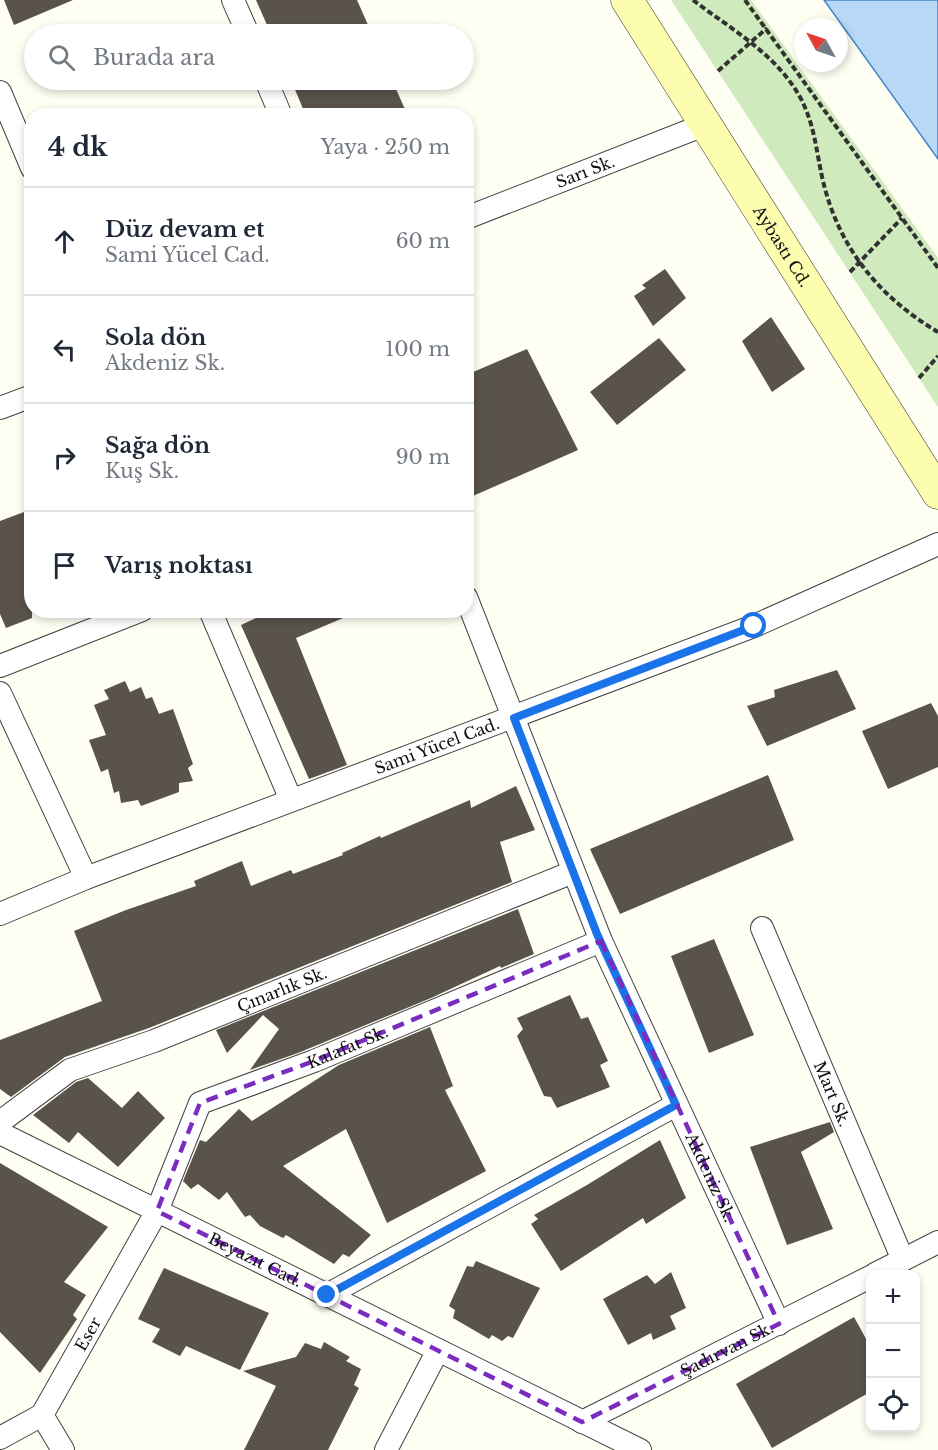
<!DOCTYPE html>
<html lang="tr">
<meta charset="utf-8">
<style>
:root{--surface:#fff;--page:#f2f2f3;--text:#1f2937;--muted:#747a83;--line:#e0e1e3}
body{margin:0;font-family:"Libre Baskerville",serif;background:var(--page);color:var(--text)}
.controls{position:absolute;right:18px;bottom:18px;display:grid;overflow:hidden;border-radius:12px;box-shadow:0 3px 9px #0003}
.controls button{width:54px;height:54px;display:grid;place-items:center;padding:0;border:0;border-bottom:2px solid var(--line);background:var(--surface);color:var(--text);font:30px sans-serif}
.compass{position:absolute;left:794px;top:18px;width:54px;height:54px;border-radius:50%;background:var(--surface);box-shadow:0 3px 9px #0003;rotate:310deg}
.stop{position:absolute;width:18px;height:18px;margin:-14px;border:4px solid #1a73e8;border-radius:50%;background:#fff}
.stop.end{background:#1a73e8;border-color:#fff;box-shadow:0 2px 6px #0008}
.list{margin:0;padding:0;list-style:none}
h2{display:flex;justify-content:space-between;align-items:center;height:78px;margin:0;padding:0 24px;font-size:26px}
h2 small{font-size:20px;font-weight:400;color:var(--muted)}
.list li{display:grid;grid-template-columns:39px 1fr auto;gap:18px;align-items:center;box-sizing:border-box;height:108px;padding:0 24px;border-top:2px solid var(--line)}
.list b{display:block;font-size:22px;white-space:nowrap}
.list p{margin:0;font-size:20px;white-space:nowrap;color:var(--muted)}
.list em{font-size:20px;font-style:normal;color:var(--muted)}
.icon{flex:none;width:33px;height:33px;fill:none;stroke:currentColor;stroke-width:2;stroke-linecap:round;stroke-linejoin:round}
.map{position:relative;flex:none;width:938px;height:1450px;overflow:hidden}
.search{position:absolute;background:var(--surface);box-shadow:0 3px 9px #0003;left:24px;top:24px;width:450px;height:66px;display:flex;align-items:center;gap:15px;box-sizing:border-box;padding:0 21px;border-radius:33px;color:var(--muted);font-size:22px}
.panel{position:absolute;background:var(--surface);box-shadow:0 3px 9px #0003;left:24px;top:108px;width:450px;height:510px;border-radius:24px}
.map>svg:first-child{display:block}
</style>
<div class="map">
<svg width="938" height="1450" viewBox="0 0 938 1450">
<rect width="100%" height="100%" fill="#fffef3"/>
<path fill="#cfeabc" d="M671,0h80l187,258v149z"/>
<path fill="#b8d8f6" stroke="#4084cc" stroke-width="1.5" d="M824,0h114v159z"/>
<path fill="#59534c" d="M4,0h69l-59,25z
M256,0h101l15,34h-101z
M291,80h101l16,36h-102z
M665,269l21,29 -33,28 -19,-30 12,-8 -4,-3z
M771,317l34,52 -33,23 -30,-51z
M659,338l27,32 -69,55 -27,-33z
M527,349l51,101 -112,49v-124z
M32,509v109l-26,10 -6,-14v-93z
M273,610h89l-66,28 51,127 -38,14 -68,-154z
M837,670l19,39 -89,37 -20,-40 28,-9 -1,-7z
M125,681l5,11 11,-5 5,12 6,-2 7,17 14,-5 20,55 -5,4 5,13 -14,2v9l-38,14 -3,-6 -17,3 -2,-12 -5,2 -6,-24 -7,3 -12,-32 17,-5 -12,-30 15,-6 -5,-9z
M931,703l7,13v51l-50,22 -26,-58z
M768,775l26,65 -174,74 -30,-65z
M516,786l19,44 -35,12 12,40 -363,146 -84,29 -54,40 -11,-8v-49l102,-39 -28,-70 52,-21 70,-24 -2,-5 48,-20 9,25 40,-16 2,4 50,-19 -1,-2 38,-17 1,2 89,-38 1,8z
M518,909l16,45 -33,14 -1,-2 -69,32 -133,55 -48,17 29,-41 -16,-14 -36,38 -11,-23z
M714,939l40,96 -45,18 -38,-97z
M570,995l11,24 7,-2 20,44 -8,4 10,22 -53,21 -6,-11 -7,-1 -27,-60 6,-7 -6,-11z
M430,1027l23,59 -8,4 41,81 -99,52 -41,-94 -63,37 88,69 -22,22 -6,-3 -9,10 -48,-29 -3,3 -23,-12 -10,-11 -5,2 -18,-25 -8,8 -21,-16 -7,5 -8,-8 17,-41 6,2 33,-33 13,12 87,-56z
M88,1078l34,30 16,-17 27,27 -47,49 -40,-35 -9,11 -36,-28 43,-33z
M830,1122l4,10 -33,20 32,77 -46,16 -37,-98z
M660,1140l26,58 -40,26 -3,-6 -82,53 -30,-47 7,-5 -4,-4 53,-30z
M0,1163l108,64 -44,55 22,13 -13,20 4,4 -37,54 -40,-41z
M476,1261l64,27 -27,50 -5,-2 -6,5 -10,-6 -3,4 -36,-21 2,-8 -6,-4 18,-40 6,1z
M164,1268l105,45 -29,57 -54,-24 -6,10 -28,-14 8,-13 -22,-10z
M671,1272l15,36 -16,8 6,13 -23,11 -2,-7 -23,12 -25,-46 44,-24 8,9z
M854,1317l16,29v46l-98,56 -36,-64z
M324,1342l26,15 -4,4 15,8 -7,16 5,3 -31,62h-84l32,-64 -33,-15 53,-14 9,-14 16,6z"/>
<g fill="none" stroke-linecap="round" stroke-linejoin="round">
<defs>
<g id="minor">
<path d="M233,0l15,34"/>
<path d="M266,80l15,36"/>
<path d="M0,92l32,76"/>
<path id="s1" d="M466,218l238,-93"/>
<path d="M0,408l32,-12"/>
<path id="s2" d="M466,597l135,344 178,383"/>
<path d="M210,610l81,190"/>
<path d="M0,666l142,-56"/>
<path d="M0,693l86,185"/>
<path id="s3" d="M0,914l86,-36 668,-252 184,-82"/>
<path id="s4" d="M762,928l141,332"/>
<path id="s5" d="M0,1122l70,-52 84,-29 419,-169"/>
<path id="s6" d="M0,1133l640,317"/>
<path d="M875,1274l63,-32"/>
<path d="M327,1295l349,-190"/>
<path d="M42,1415l21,35"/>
<path id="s7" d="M582,1422l288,-145"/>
<path id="s8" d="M0,1438l42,-23 115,-204 43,-108 114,-42 287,-120"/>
<path d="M386,1450l52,-100"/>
</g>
<g id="secondary">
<path id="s9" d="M627,0l311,493"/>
</g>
</defs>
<use href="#minor" stroke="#434343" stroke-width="24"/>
<use href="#secondary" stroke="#323232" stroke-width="33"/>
<path stroke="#323232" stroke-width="4" stroke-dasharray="6 3" stroke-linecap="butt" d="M693,0c39,30 82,53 107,97 15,28 16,54 23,84 16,67 56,116 115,151
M745,0l193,268
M718,71l49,-43
M850,272l52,-54
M919,378l19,-22"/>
<use href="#minor" stroke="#fff" stroke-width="22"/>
<use href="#secondary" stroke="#fdfdb0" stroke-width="32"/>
</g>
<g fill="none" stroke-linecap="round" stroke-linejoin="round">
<path stroke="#1a73e8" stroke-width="8" d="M327,1295l349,-190 -79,-171 -83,-216 240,-92"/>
</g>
<path fill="none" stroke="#7b2cbf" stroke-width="4.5" stroke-dasharray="12 8" stroke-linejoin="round" d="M601,941l178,383 -197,98 -425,-211 43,-108 114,-42z"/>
<g text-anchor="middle" stroke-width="6" stroke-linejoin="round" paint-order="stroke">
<g font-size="16" fill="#101010" stroke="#fff">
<text dy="6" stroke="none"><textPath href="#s1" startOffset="128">Sarı Sk.</textPath></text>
<text dy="6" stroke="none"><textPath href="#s9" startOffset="291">Aybastı Cd.</textPath></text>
<text dy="6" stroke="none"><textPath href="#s3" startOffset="468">Sami Yücel Cad.</textPath></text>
<text dy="6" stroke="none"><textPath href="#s5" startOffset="314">Çınarlık Sk.</textPath></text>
<text dy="6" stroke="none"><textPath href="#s8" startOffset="556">Kalafat Sk.</textPath></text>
<text dy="6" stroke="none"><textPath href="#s4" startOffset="180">Mart Sk.</textPath></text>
<text dy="6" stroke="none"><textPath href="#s2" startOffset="630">Akdeniz Sk.</textPath></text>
<text dy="6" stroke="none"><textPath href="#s6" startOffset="285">Beyazıt Cad.</textPath></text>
<text dy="6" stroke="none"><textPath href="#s8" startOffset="141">Eser</textPath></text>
<text dy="6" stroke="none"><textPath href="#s7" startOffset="162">Şadırvan Sk.</textPath></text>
</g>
</g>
</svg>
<div class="controls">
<button>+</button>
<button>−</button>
<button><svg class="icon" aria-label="locate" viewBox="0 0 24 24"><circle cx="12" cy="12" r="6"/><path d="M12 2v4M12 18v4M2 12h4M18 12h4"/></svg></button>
</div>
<svg class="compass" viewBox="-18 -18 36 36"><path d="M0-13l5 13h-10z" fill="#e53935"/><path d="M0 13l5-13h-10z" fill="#747a83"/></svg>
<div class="stop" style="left:754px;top:626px"></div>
<div class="stop end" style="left:327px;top:1295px"></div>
<div class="search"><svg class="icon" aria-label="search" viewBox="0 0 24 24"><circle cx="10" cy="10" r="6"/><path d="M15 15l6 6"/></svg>Burada ara</div>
<section class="panel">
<h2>4 dk<small>Yaya · 250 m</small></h2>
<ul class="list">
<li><svg class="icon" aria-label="ahead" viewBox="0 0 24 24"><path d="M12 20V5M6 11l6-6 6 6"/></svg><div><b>Düz devam et</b><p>Sami Yücel Cad.</p></div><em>60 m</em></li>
<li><svg class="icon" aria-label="left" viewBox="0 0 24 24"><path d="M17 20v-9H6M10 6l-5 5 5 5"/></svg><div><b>Sola dön</b><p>Akdeniz Sk.</p></div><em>100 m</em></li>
<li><svg class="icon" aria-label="right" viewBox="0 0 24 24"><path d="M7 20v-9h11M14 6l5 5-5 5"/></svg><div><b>Sağa dön</b><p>Kuş Sk.</p></div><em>90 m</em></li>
<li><svg class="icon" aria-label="arrive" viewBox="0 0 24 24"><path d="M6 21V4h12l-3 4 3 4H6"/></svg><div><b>Varış noktası</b></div></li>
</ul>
</section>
</div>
